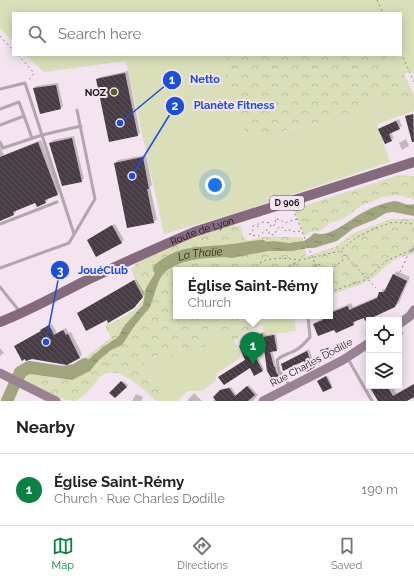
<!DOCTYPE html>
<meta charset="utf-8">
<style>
:root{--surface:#fff;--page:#f2f2f2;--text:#202124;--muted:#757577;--line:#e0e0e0;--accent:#0b8043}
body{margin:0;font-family:Raleway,sans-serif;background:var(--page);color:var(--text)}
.controls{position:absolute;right:12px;bottom:12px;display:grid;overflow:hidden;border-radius:0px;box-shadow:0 2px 10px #0003}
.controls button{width:36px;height:36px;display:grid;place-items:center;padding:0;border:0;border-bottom:1px solid var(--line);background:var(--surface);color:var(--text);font:20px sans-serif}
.you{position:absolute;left:215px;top:185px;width:14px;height:14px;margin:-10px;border:3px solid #fff;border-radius:50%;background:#1a73e8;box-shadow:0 0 0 6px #1a73e833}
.badge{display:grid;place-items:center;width:26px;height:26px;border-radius:50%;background:var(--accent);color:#fff;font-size:13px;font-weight:700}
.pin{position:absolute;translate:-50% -33px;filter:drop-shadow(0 1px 2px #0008)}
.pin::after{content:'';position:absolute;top:21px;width:14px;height:12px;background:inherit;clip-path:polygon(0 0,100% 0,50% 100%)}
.popup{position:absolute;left:173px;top:267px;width:160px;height:52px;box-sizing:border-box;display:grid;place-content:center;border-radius:0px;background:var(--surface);filter:drop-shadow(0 1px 3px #0005);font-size:13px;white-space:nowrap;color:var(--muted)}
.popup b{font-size:15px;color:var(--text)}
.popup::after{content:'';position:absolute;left:50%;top:100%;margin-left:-8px;border:8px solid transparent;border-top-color:var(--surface)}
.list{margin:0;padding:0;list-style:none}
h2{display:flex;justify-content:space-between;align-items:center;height:52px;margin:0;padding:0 16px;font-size:17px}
h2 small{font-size:13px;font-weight:400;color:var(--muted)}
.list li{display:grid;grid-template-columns:26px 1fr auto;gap:12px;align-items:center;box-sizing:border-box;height:72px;padding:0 16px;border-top:1px solid var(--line)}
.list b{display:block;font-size:15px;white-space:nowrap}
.list p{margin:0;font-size:13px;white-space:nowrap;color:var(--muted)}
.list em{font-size:13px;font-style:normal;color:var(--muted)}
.icon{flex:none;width:22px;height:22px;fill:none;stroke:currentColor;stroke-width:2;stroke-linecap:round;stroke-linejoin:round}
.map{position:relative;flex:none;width:414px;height:401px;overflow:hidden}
.search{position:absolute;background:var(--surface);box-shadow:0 2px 10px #0003;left:12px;right:12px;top:12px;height:44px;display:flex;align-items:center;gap:10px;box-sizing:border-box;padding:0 14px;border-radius:0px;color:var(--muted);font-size:15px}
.sheet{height:124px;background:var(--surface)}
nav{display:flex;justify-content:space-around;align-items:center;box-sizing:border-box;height:56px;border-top:1px solid var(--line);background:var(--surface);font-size:11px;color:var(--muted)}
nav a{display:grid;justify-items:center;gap:2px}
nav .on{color:var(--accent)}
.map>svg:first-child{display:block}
</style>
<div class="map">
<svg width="414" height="401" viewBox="0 0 414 401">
<defs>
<pattern id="forest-crowns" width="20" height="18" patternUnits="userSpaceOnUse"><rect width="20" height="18" fill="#dadfba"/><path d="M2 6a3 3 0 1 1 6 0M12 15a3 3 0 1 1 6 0" fill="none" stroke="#babe9f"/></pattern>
<pattern id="water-ripples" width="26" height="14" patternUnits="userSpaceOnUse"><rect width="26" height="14" fill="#a0a57e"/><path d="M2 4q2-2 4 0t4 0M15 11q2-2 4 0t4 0" fill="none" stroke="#828566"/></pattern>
<pattern id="building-back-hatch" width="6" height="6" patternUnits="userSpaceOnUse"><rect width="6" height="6" fill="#483c44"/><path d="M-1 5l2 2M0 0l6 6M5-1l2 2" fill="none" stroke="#5f555c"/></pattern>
</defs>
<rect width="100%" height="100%" fill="#f3e4ef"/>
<path fill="#dadfba" d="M0,0h414v76l-3,-5 -15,7 -11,-23h16v-42h-388v29l-13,-14z
M25,55h202l-3,14 7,24 52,40 14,-6 19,-2 9,-6 12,1 9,-4 10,-10 28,-8h18l5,4 7,-2v11l-37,13 13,38 -157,52 -69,20 -38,-173 -82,11z
M261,316h33l2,15 -32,4z
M215,334l7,4 11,15 5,-1 3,5 -23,16 -3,8 -12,10h-16l-9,10h-20l4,-7c-11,-12 -16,-19 -19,-35l15,-3 11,-14 6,-1 7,9z"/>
<path fill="url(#forest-crowns)" d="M227,55h158l11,23 8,-4 10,21v5l-7,2 -5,-4h-18l-27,8 -11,10 -9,4 -12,-1 -9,6 -19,2 -29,10 -17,1 -14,-18 -13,-51z
M399,175l15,1v23l-17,-4 -14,2 -22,9 -20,14 -11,3 -10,8 -10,1 -6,4 -10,-27z
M391,219h23v35c-25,3 -25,13 -43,25 -9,6 -29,12 -41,16v-25h-154v46h88l-3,1 1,8 -19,8 -8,8 3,11 -5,1 -11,-15 -7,-4 -8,4 1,6c-16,10 -21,12 -33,-3l-6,1 5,12 -5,6 -11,-4 -15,3c3,16 8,23 19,35l-4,7h-2c-12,-11 -38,-38 -55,-25 -2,1 -4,5 -6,7 -5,6 -12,16 -21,18 -11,0 -40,-15 -51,-20l3,-5 4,-2 30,5 15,-1 -8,-11 16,-8 28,-21 -6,-13 2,-2 3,1c13,-7 28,-13 34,-27l-13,-27 7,-9 40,-18 49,-18 14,1 2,11 6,4c15,-7 36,-3 53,-4l4,16 -1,4 30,-10 19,-14z"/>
<path fill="url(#water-ripples)" d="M395,201c9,1 8,5 19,3v12l-21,-4 -7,1 -12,7 -20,8 -17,13 -23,7h-6l-16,3h-24l-36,7 -16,-2 -10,1 -26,6 -12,6 -6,6 -4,8 -8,24 -15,18 -13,20 -11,5 -12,10 -9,11 -18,9 -42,-6 -4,2 -3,5 -8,-4 4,-8 4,-2h9l35,5 14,-6 21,-18 16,-11 7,-12 18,-20 3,-17 11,-18 11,-9 14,-5 22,-5 30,-1 27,-7 12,-2 16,2 15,-2 6,-4 4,-4c13,5 29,-8 40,-15 11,-8 27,-15 41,-17z
M9,383l10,5 -7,13h-8l1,-9z"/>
<path fill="#0003" d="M128,71l12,62 -2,2 -41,-56 3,-2z
M58,83l5,23 -3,2 -26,-20 2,-2z
M414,114v27l-1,1 -5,-26z
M399,119l3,7 -11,6 3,6 -3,2 -12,-11 3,-2z
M74,136l10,43 -3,2 -31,-38 3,-3z
M406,139l3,7 -7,4 -3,-7z
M41,140l19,51 -2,3 -11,4 1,2 -3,2h-9l-21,8 1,2 -3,3 -13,3v-73l4,10z
M146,155l6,30 -2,2 7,32 -3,3 -39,-59 3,-3z
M115,224l9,16 -3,2 -33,-2z
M397,271l13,6 -11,26 -4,3 -38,14 -3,4 -19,5 -21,-5 4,-3 6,-3v-2h6v-4l21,-9 2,4 26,-11 4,-7h4l6,-14z
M136,279l9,15 -9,11 -29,14 -29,-5z
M52,324l5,9 9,-5 3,5 2,-1 11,22 -2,3 -13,7 -52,-18z
M369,329v6l-3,2 -1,-5z
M402,331l2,3 -5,3v-4z
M264,332l1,3 11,-1 2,14 -2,2h-4l4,16h1l7,13 -7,5 -13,-45 -13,7 13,23 -2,1 -12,-3 -31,10 27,-18 -4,-14z
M329,347l3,9 -2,1 -9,-6z
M0,348l4,5 -4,3z
M309,349l5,14 2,-1 1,2 -2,3 -7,3 -4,-11 -22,5z
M369,375v9l-3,-6z
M328,376l4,9 -1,2 -11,-7z
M123,381l5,4 -13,12 -4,-4z
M414,384v16l-2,-3 -7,4h-26l-9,-15h22l5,8z
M249,385l9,10 -5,6h-40l3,-3 -2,-1 8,-8 9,-2 6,9z
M194,393l8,8h-15z
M136,394l7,3 -2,4h-9z"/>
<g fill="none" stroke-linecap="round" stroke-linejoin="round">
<g stroke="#a0a57e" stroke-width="12">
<path id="s1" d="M159,269c21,-18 40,-16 65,-18 13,-1 25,-4 38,-5"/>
<path d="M7,401l13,-29 9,-5 34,5 12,-2 10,-6"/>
</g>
</g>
<path fill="url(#building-back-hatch)" d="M125,73l13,63 -29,6 -13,-63z
M56,85l5,24 -21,5 -7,-26z
M413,114l1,28h-2l-7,-26z
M396,121l4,8 -11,5 3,7 -7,3 -7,-15z
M72,138l10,44 -20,4 -13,-43z
M38,142l20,53 -13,5 1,3 -9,4 -2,-4 -22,9 1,3 -14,6v-64z
M143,157l6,32h-2l7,34 -27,5 -13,-65z
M112,225l10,18 -26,14 -9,-17z
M393,274l14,7 -12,26 -30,14 -1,-3 -11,4 1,3 -18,8 -2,-3 -16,6 -5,-12 10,-4 -1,-4h8v-3l18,-7 1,4 28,-12 2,-6h5z
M134,280l9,17 -9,11 -26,15 -1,-3 -21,11 -9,-18z
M49,325l5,10 9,-5 3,5 2,-1 12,24 -13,7 -35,-6 -6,2 -1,-2 -3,2 -8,-15 27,-15 -1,-1z
M262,333l1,4 11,-2 3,16 -7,1 4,15h1l1,5 7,10 -7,4 -9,-15 -4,-30 -13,7 13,23 -9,5 -4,-8 -26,17 -6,-8 27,-17 -6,-14z
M328,348l3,10 -8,2 -3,-10z
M307,351l5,14 2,-1 1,3 -8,5 -3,-11 -21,10 -2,-7z
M326,376l6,12 -9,4 -6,-11z
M121,381l6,6 -12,11 -6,-5z
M414,384v13l-7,4h-29l-9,-15h18l6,10z
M247,386l8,9 -7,6h-32l-3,-4 7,-7 9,-2 6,8z"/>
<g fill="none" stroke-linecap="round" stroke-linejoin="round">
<path stroke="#8f858c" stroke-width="1" stroke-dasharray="2 3" stroke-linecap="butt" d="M377,0l6,13
M0,36l13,14
M401,53l13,29
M18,55l16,18 -5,7
M293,209l23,57
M297,219l-12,4 -4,-3 -6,-1 1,5 -5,3 -1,-4 -7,-1 -5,2 1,3h-1l-2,-2 -3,1v5l-3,2v2l9,1 7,-6h3v4l5,1 4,-7 3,-2 4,5 2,-2 8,3 6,-1
M341,251l35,37
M260,263l5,-3 15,-2 21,2 18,-4 21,-5 17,-14 19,-9 17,-6 21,2
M280,270l19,-9
M313,270l-1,-3 9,-3 2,6
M330,270l16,-12
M400,272l8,-17
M330,292l37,-13 19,-18 20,-9
M330,301v1"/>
<path stroke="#b4a4af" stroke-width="3" d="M0,89l25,-6 17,52 39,-9
M0,109l19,-7 13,36
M0,125l24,-9
M0,142l3,6 39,-13 32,99
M0,224l57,-22
M410,251l4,-2
M0,268l69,-25 26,-44 -18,-89
M0,287l20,25
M348,359l24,42
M290,386l-11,-15 -2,-11c5,-5 9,-5 15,-8 8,-3 13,-9 18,-15l-2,-21"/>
<path stroke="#998292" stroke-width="9" d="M399,324l11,-8 4,-6
M0,373l56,28
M263,401l80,-41 26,-17"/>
<path stroke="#856a7d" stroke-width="10" id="s2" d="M0,322c29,-11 55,-26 83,-40 36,-17 73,-34 111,-50l220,-70"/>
</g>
<circle fill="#595d2b" stroke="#f3e4ef" stroke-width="1.5" cx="114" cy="92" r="4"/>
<g text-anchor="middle" stroke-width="4" stroke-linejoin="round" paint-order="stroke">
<rect fill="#f3e4ef" stroke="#5b5358" stroke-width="1" x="270" y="196" width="34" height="14" rx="3"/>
<g font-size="9" font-weight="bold" fill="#1a1518">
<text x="287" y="206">D 906</text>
</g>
<g font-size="10" font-weight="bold" fill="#1a1518" stroke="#f3e4ef" text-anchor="end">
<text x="106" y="96">NOZ</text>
</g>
<g font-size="10" fill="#1a1518" stroke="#f3e4ef">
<text dy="4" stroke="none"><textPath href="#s2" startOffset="222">Route de Lyon</textPath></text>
<text transform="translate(311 362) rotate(-28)" y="4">Rue Charles Dodille</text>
</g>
<g font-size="11" font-style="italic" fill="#2c2f00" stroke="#f3e4ef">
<text dy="4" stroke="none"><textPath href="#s1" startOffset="45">La Thalie</textPath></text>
</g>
</g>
<path fill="none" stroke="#1d4ed8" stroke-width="1.5" d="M120 123L172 80M132 176L175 106M46 342L60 270"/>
<g fill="#1d4ed8" stroke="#f3e4ef" stroke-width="1.5">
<circle cx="120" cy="123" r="4"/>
<circle cx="132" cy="176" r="4"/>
<circle cx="46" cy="342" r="4"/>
<circle cx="172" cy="80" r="10"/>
<circle cx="175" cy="106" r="10"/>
<circle cx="60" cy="270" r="10"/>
</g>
<g font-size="12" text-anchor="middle" font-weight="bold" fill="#fff">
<text x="172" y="84">1</text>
<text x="175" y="110">2</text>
<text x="60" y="275">3</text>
</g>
<g font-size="11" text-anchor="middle" font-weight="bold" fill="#1d4ed8" stroke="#f3e4ef" stroke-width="4" stroke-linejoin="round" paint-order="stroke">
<text x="205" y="83">Netto</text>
<text x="234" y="109">Planète Fitness</text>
<text x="103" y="274">JouéClub</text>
</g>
</svg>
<div class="controls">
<button><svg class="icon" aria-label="locate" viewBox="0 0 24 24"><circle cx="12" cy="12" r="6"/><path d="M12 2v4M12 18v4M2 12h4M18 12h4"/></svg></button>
<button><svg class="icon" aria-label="layers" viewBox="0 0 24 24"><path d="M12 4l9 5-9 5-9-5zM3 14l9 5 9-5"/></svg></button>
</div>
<div class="you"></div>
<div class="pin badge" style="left:253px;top:365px">1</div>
<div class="popup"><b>Église Saint-Rémy</b>Church</div>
<div class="search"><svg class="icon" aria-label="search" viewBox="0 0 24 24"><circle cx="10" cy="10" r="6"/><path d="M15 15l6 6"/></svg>Search here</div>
</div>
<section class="sheet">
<h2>Nearby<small></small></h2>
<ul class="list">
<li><span class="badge">1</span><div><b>Église Saint-Rémy</b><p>Church · Rue Charles Dodille</p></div><em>190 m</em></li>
</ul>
</section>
<nav>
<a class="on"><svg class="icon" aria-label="map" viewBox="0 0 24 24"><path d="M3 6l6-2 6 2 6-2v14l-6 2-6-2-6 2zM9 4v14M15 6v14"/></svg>Map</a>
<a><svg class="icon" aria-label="directions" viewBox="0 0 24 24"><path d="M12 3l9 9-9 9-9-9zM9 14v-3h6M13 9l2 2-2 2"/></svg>Directions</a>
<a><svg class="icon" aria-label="saved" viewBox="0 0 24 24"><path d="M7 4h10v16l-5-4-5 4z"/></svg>Saved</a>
</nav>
